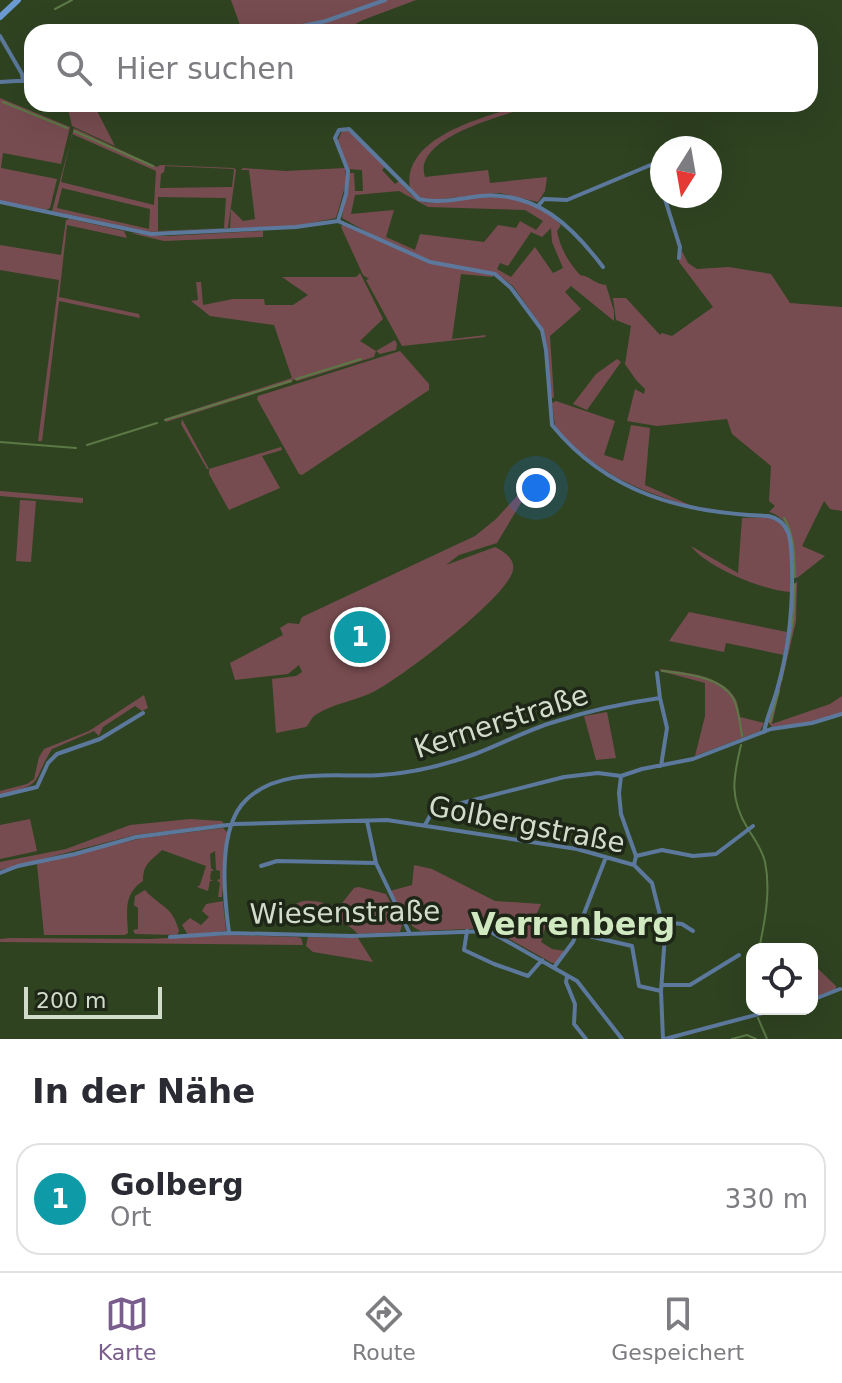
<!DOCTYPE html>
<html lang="de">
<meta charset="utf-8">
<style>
:root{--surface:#fff;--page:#f7f7f7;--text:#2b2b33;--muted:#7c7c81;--line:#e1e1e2;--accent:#795d8c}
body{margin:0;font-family:"DejaVu Sans",sans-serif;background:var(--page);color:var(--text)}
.controls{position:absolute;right:24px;bottom:24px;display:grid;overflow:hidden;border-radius:16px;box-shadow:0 8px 32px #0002}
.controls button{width:72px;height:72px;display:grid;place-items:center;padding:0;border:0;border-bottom:2px solid var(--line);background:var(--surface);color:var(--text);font:40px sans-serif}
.compass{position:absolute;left:650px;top:136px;width:72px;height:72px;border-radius:50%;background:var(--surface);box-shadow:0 8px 32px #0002;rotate:191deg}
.scale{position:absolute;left:24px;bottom:20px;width:138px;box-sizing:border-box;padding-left:8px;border:4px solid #d1ddca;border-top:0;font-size:22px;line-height:28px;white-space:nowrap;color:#d1ddca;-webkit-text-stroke:6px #1d2617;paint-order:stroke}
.you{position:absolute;left:536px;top:488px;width:28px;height:28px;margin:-20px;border:6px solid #fff;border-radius:50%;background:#1a73e8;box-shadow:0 0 0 12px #1a73e833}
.badge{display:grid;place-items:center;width:52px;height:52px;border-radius:50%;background:var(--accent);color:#fff;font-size:26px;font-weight:700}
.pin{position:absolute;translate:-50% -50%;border:4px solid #fff;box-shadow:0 2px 8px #0006}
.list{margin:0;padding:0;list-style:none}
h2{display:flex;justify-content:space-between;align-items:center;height:104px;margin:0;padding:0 32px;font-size:34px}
h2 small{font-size:26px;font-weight:400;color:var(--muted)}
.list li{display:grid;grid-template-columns:52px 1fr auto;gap:24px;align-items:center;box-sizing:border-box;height:112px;margin:0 16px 16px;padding:0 16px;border:2px solid var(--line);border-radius:24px}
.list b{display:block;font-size:30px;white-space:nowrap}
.list p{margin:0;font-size:26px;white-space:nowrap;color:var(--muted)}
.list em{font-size:26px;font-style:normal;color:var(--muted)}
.icon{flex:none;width:44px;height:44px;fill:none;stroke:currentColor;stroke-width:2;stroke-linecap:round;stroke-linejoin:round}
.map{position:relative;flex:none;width:842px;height:1039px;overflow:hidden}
.search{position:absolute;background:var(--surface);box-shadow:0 8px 32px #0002;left:24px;right:24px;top:24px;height:88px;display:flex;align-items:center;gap:20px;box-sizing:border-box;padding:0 28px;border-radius:24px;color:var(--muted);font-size:30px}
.sheet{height:232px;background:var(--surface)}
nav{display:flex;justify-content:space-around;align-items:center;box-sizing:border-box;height:112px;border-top:2px solid var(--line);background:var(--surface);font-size:22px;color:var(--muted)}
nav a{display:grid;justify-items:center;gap:4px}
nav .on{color:var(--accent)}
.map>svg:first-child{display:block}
</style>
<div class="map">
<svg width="842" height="1039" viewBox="0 0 842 1039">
<rect width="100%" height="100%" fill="#2f4321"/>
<path fill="#774c50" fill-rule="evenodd" d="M231,0h185l-53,20 -23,12h-131l32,-4z
M0,98l70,29 -9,37 -58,-11 -2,15 56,11 -7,29 -4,2 -46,-9z
M524,105l1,3c-25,9 -113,30 -100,69l63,-7 2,13 57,-6 -2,14 -7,11 -38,-9 -69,7 -12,-3 -9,-8c-9,-53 78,-73 114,-84z
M68,109h28l19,37 -43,-20z
M74,128l83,39 3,-2 74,3 2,2 -8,58 -78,4 -98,-21zM72,134l84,37 -2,34 -93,-23zM165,166l69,3 -2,18 -72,1 1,-14 3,-2zM62,188l88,21 -1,20 -92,-21zM158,197l68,1 -2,30 -66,3z
M349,130l36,37 -3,3 13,14 4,-3c7,8 14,18 24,21 9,3 21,-1 31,-2 41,-4 76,-8 107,25l-4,6c3,17 12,32 23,44 10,1 16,10 26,10l8,26v10l-43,-35 -6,6 16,17 -31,27 4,62 -3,-1 -3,-47 -4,-20 -31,-44 -17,-13 -65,-12 -57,-25 -32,-18 7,-45h5l1,18h8l-1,-21 -14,-1 -11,-27 5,-11zM399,191l29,16 97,3 18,11 -7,9 -16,-9 -4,7 -18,-3 -14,17 -64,-8 -5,16 -29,-13 8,-27 -43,4 4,-19zM551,228l1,14 11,26 -10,5 -18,-26 -24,30 -14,-8 3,-6 8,3 23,-34 11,5z
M243,168l43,3 59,-3 1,15 -10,35 -40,8 -66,3 1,-20 12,12 12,-2 -6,-49h-8z
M70,219l54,12 3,7 -60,-13 -8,72 80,17 1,4 -81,-17 -17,140h-4l21,-161 -59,-10v-25l61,10 5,-35z
M343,224l87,39 62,12 1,2 -32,-3 -9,65 34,-4 -1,2 -83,9 -36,-66 3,-1 -6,-4 -22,-48z
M263,231v6l-99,4 -34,-8 37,3z
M682,251l6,12 9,6 32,-2 42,7 19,29 52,4v204l-12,-2 -6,-8 -22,45 23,10 -28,22 -3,-1c-1,-23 3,-57 -25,-65l6,-6 -6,-5 2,-35 -39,-32 -5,-15 -70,7 -30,-5 8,-32 9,5 1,-5 -9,-9 -11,-16 6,-38 -15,-6 -3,-22h13l34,37 2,-2 10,3 41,-29 -34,-45z
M360,273l23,46 -23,22 16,10 19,-11 2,4 -1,6 -16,4 -4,-3 -2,6 -77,24 -4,-2 -1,3 -126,40 -2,-3 128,-41 -18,-53 -64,-9 -19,-15 7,-1 -2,-18h5l2,23 30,-6h31l1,6h28l15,-10 -26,-18h74z
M400,351l29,33v6l-127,85 -3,-1 -42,-75 1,-3z
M617,359l4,3 -34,48 -14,-6 23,-30z
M556,401l59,20 -11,34 19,6 8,-36 19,3 -5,57 54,24c-59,-18 -103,-34 -144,-83l-3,-23z
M182,419l27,50 72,-22 1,3 -20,6 18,32 -51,22 -20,-36v-5h-2l-26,-45z
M527,485l4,1 -34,57 -38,12 -13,10 49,-18c9,5 20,11 18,23 -4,26 -112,108 -138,121 -19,10 -41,12 -58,23 -6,3 -7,9 -11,13l-30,6 -4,-54 24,-3 6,-4 -3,-7 -11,9 -53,6 -5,-17 53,-28 -3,-7 8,-5 11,1 3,-7 173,-81 21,-17z
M0,491l83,7v5l-83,-7z
M20,500l16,1 -5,61 -15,-1z
M768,517l15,7 7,16v52c-25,-1 -84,-25 -99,-46l47,27 4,-55z
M797,581l-1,40 -24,103 58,-20 12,-8v17l-29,9 -41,5 -4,-5 25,-106 1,-31z
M689,612l98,20 -3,23 -58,-12 -2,9 -55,-11z
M660,669c23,3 62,6 75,29 3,5 4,13 5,19l24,6 -4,8 -65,25 10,-40v-33l-45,-12z
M144,695l4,13 -6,3 -7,-5 -32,21 -4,9 -5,-5 -42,18c-22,35 -5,34 -52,46v-4l27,-7 7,-5 5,-22 5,-8 45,-18z
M607,712l9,46 -20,2 -12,-44z
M30,819l7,32 -37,8v-34z
M190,819l32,2 2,3 -89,11 -135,35v-8l66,-13 64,-24z
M223,828l5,5 -6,64h-4l2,-14 -3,-3 3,-1v-8l-4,-1 -1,-19 -5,3 1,14 3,3h-3l-1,8 3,2h-3l-2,10 -11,-4 3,-2 6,-19 -44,-16c-11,11 -19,13 -19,31 -20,13 -16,31 -15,52l-3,2h-81l-7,-71 105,-26z
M414,865l18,4 63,32 46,3 -7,16 12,5 -5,17 11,7 13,2 -9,12h-4l-62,-35 -69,3c-17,-7 -22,-25 -31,-40l22,-6z
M359,887l27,7 16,31 -2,7 -42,2c-19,-22 -45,-7 -69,-10 -1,-34 30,-22 50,-17l15,-19z
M145,890c16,18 27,15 34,41l-2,4 -42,-1 -2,-4 5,-1v-21l-4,-3 1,-9z
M223,901l3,30 -38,4 -6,-10 8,-7 11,7 8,-8 -7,-6 4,-7z
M226,935l71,2 4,1 2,7 -303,-3v-3l10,-1 139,1z
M308,937l50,1 15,24 -60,-10 -7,-6z
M812,963l24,23v3l-24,9z"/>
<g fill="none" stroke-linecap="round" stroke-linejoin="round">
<path stroke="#5b7945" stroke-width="2" d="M55,9l17,-9
M3,102l64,26
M74,131l79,35
M296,379l65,-20
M165,420l126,-39
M0,442l76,6
M87,445l70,-22
M784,518c11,18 10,38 11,59
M662,671c23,3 58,5 71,27 6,11 7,26 9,38
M781,681l12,-60 2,-37
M770,722l9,-31
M741,745c-8,33 -12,53 7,84 7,11 14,20 17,33 6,28 0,59 -6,87
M755,1009l1,2
M758,1018l9,21
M732,1039l15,-4 9,4"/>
<path stroke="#5c799d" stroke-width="4" d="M274,32l52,-11 59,-21
M0,36l22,38 1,7
M0,82l32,-2
M664,196l16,51 -1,11
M0,202l151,32 145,-7 42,-6 92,41 65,12 16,14 31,42 4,20 6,75c56,69 132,88 216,91 25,5 23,29 24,50 1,42 -3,83 -15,124 -4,14 -10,27 -13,42
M538,206l6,-7 23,1 86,-36 9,27
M338,221l8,-27 2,-23 -13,-33 4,-8 10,-1 70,70c19,5 43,-1 62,-3 55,-5 91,30 122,71
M657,673l3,25
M621,776l21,-7 51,-10 78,-30 41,-6 30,-9
M621,776l-2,17 2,21 15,42 -2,9
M0,796l37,-9 11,-24 9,-9 43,-15 43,-26
M367,821l9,42 34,71
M425,825l6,-11 11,-6 122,-31 34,-4 23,3
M636,856l26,-6 31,6 23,-2 37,-28
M261,866l16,-5 99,2
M0,873l18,-7 57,-12 61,-17 99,-13 152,-4 190,29 57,16 18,18 13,52 -4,56 2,48
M536,919l35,13 61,14 7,40 22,5
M663,922l19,2 11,7
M467,931l-3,19 30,14 34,12 14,-16
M229,933c-5,-38 -12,-105 17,-133 35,-34 92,-22 135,-25 32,-2 64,-10 94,-21 27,-10 52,-24 79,-32 34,-11 70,-19 106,-24l7,30 -6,38
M170,937l59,-4 123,3 137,-5 88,50 45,58
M555,966l18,-24 33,-85
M567,976l-1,6 9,22 -1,20 12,15
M662,985h28l49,-30
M812,1000l28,-11
M665,1039l113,-30"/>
<path stroke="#6b9ad3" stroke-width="6" d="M0,17l18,-17"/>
</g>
<g text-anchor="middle" stroke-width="7" stroke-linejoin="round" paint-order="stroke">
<g font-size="28" fill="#d1ddca" stroke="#1d2617">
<text transform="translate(501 721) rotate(-18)" y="10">Kernerstraße</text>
<text transform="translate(527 824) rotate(11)" y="10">Golbergstraße</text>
<text transform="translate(345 912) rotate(-1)" y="10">Wiesenstraße</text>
</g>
<g font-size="32" font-weight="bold" fill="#d0e9c1" stroke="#1d2617">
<text x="573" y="935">Verrenberg</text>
</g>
</g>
</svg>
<div class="controls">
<button><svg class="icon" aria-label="locate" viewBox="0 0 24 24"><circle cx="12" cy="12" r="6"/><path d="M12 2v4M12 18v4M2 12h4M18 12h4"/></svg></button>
</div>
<svg class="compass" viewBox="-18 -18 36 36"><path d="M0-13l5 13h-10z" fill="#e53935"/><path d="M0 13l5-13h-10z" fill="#7c7c81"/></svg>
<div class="scale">200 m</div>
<div class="you"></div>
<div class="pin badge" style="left:360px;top:637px;background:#0f9aa8">1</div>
<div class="search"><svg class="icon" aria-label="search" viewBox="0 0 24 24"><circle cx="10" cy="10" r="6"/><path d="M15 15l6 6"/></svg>Hier suchen</div>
</div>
<section class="sheet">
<h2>In der Nähe<small></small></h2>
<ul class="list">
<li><span class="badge" style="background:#0f9aa8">1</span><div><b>Golberg</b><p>Ort</p></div><em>330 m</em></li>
</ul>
</section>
<nav>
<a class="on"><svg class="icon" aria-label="map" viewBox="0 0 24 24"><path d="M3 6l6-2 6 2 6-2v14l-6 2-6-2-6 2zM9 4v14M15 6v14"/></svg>Karte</a>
<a><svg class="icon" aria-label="directions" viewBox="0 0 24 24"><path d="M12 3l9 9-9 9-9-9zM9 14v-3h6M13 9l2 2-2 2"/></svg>Route</a>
<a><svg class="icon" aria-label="saved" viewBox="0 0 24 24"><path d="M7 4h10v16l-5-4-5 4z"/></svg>Gespeichert</a>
</nav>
